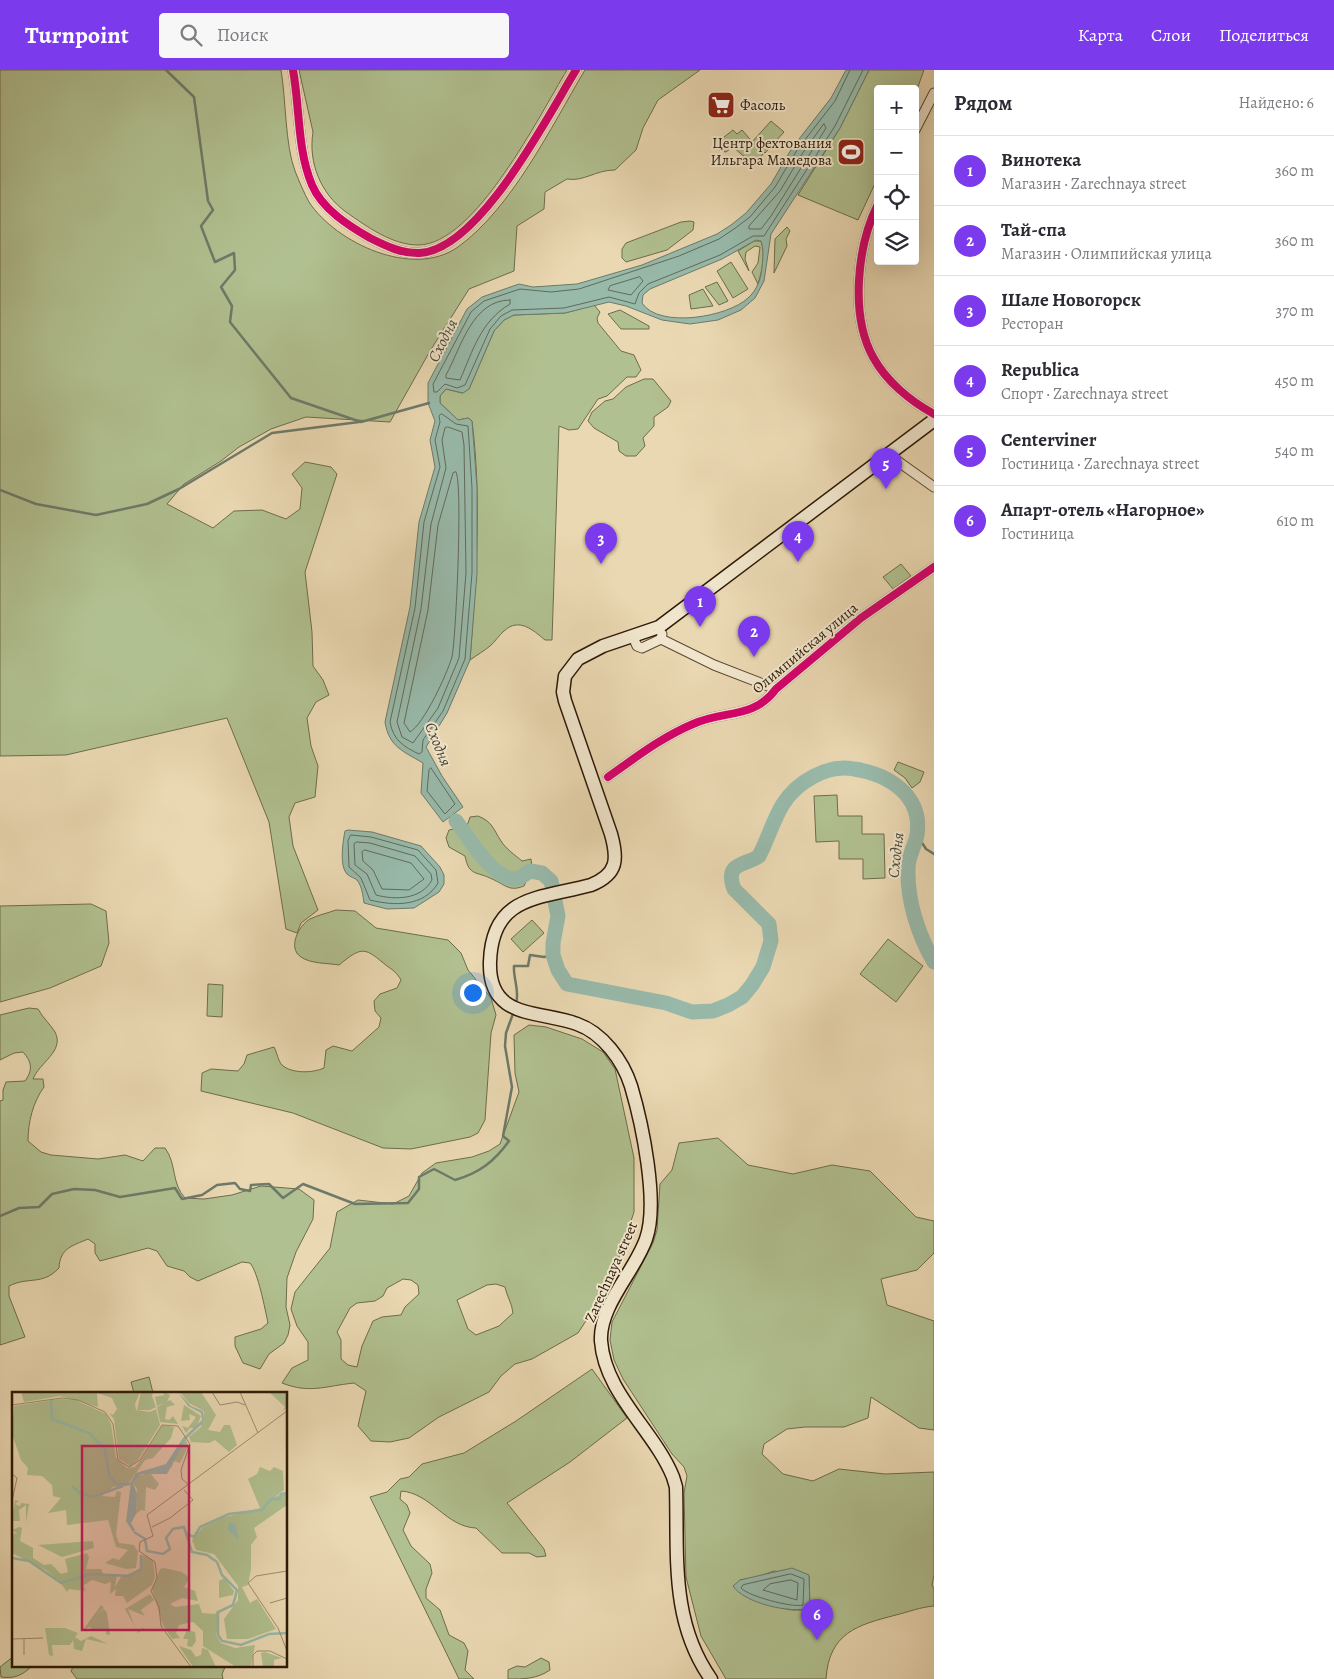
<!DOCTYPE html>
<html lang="ru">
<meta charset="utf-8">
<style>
:root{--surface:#fff;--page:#f7f7f7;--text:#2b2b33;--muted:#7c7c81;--line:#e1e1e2;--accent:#7c3aed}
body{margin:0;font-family:Alegreya,serif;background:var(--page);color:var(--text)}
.controls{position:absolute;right:15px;top:15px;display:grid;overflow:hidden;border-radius:5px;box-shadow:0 5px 20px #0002}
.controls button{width:45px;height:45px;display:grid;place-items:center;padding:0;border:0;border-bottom:1px solid var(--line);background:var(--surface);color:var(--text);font:25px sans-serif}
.you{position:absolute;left:472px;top:922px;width:18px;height:18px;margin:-12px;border:4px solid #fff;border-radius:50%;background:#1a73e8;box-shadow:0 0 0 8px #1a73e833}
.badge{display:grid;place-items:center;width:32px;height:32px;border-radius:50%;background:var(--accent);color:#fff;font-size:16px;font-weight:700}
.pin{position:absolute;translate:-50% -41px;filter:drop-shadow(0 1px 2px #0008)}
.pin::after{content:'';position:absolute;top:26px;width:18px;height:15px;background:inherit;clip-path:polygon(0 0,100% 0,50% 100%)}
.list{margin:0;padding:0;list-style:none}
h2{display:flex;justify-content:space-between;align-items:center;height:65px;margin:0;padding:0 20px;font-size:21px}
h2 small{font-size:16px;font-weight:400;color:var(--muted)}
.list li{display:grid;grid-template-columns:32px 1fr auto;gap:15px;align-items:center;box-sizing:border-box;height:70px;padding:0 20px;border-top:1px solid var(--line)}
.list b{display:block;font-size:19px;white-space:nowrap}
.list p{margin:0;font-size:16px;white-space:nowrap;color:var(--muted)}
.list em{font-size:16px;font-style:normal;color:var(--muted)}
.icon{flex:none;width:28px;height:28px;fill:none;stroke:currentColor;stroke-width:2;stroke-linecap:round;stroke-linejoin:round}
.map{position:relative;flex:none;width:934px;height:1609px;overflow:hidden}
header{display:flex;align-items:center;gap:30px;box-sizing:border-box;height:70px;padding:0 25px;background:var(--accent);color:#fff}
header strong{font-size:24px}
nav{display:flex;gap:28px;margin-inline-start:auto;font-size:18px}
.search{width:350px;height:45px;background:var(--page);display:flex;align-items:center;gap:12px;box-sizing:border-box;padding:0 18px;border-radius:5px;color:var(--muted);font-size:19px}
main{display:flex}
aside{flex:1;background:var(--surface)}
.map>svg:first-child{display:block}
</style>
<header>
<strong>Turnpoint</strong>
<div class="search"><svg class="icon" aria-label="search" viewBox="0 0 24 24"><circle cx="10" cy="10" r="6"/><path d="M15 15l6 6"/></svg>Поиск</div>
<nav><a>Карта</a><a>Слои</a><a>Поделиться</a></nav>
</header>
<main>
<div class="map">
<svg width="934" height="1609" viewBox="0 0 934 1609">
<rect width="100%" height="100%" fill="#ead8b2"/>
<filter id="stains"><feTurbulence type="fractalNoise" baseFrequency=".004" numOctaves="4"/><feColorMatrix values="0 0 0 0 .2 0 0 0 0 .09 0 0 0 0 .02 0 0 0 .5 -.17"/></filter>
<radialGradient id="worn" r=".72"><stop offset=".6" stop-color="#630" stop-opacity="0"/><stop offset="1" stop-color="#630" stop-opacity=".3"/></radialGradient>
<path fill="#b1c090" stroke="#6e6c4c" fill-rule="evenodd" d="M0,0h281c5,29 4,75 14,101 4,10 9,22 14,31 27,41 104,77 149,45 54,-39 93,-120 127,-177h115l-42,30 -15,28 -7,22 -21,20c-20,0 -31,12 -48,9l-22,13 -1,17 -27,17 -3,45 -45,18 -39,62 -40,71 -84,-5 -35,12 -32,18 -18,14 -37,23 -17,20 46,24 21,-17 28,-1 24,9 14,-10 2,-21 -10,-14 13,-12 26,5 6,7 -32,98 7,60 1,34 10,14 6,15 -13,7 -9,16 4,28 7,20 -3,31 -20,6 -6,14 4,29 25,64 -17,13 -4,10 -11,-4 -17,-107 -42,-104 -161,37 -66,1z
M299,0h268c-27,44 -92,175 -149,175 -26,0 -52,-19 -72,-33 -25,-18 -38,-49 -33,-80z
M869,0h55l-9,25v-6h-37v88l-20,43 -60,-25 42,-67z
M771,51l13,11 -19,21 -13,-11z
M733,60l4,4 5,-4 21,24 -4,5h-12l-14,-12 -7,5 -7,-2v-9z
M690,151l4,1 -1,8 -26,20 -41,12 -4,-4v-9l4,-6 55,-21z
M787,157l3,4 -4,8 1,7 -13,27 1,-34z
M754,171h7c5,13 1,30 -3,43l-6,-12 6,-9 2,-16 -5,-1 -9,6 -1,7 4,12 -11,-20z
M731,192l17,27 -15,9 -16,-27z
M717,212l11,19 -9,4 -14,-18z
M703,219l10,17 -22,3 -2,-14z
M594,235l6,7 -3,6 1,5 23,28 13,4 7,15 -5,7h-9l-20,19 -9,3 -20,30 -9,1 -10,-4 -7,214h-7c-12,-10 -26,-23 -41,-9 -5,4 -9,11 -14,15 -6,5 -13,9 -20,14 6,-79 12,-160 2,-239l-4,-3 -10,2 -18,-17v-7l6,-7 16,4 7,-4 25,-58 10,-11 10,-5 51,-2z
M620,240l29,16v3h-28l-13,-15z
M644,309h9l18,22 -3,6 -14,10v9l-11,12 2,8 -9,10h-10l-7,-5 -1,-9 -24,-14 -6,-7 4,-9 13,-11 8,-2 13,-12z
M901,494l10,12 -18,13 -10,-12z
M898,692l26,10 -4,10 -8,6 -7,-10 -11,-8z
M837,725l1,21h24v18h22l1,44 -22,1v-20h-24v-18l-23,1 -2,-46z
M478,746c15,6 15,13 23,25 5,8 14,14 21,20l9,-2 1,9 -8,18c-15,6 -18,-1 -32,-7 -15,-8 -23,-2 -27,-23l-16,-9 -3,-9 3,-8 18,-4 3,-9z
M91,834l15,7 3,32 -8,23 -51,22 -50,14v-96z
M336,840l19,1 21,17 72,12 13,13 7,17 23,28 5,17 -5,18 -6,87 -7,13 -8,4 -59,12 -28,-1 -90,-35 -92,-22 1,-18 9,-4 27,2 6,-7 3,-9 27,-8c3,5 4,14 8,18 10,9 31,8 42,3l2,-18 7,-4 19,5 27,-24 2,-9 -6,-7 -1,-10 6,-7 17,-6 4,-8c-4,-7 -8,-10 -14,-14 -22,-18 -24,-21 -48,-1 -11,-2 -28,-1 -38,-8 -14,-9 -2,-32 9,-38 8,-4 18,-6 26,-9z
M532,850l12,13 -21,19 -12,-13z
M888,869l35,27 -27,36 -36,-28z
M208,914l15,1 -1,32 -15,-1z
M29,938l9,1c5,9 12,15 17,23 10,19 -16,31 -22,47h10l1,8c-11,15 -16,35 -16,54l13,11 10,3 47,4 27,-4 18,6 12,-13h10c12,16 6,35 20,50l19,1 28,-4 29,-9 38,3 15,11 -1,19 -17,33 -9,26 -1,29 4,18 -2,10 -4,8 -15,11 -9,15 -17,-6 -8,-17v-9l26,-8 7,-6c-3,-14 -10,-51 -18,-60l-8,-1 -44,19 -8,-4 -6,-6 -17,-5 -10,-15 -9,-3 -48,13 -5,-8v-9l-7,-5c-16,7 -28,9 -29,29 -17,18 -30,8 -50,18v10l16,41 -25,8v-244l3,-1v-10l3,-8 19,-1c8,-11 7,-19 -2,-29l-9,1 -14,7v-45z
M529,955l17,2 36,12 21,13 12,17 19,89v54l-24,72 -32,49 -46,26 -17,5 -14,12 -12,16 -50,25 -30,21 -19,4 -19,-1 -13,-15 8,-35 -12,-8c-29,3 -44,11 -72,0l10,-15 16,-8v-18l-11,-16 -6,-17 4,-17 35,-44 7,-36 21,-12 35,4 16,-8 13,-23 14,-10 36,-6 17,-6 11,-7 19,-52 -4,-19 -1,-38zM403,1209l8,1 7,5 1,9 -14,13 -4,8 -19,2 -9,4 -11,25 -5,21 -9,-2 -7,-6v-19l-4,-8 13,-24 7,-5 18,-2 8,-5 4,-8zM496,1214l9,3c2,10 7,16 8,26l-14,13 -23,9 -8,-6 -11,-29 30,-15z
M718,1068l30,27 45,9 39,-9 38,6 46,46 18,4v32l-17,17 -36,9 6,26 47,16v109l-15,-2 -48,-31 -3,21 -24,9h-39l-18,2 -23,15 -2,10 21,20 30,7 26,-12 46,5 49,-2v103l-2,10 2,4v17c-13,1 -26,6 -38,9 -39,10 -67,18 -70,64h-100l-25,-43 -15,-59 -2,-84 3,-17 -3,-9 -12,-13 -49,-75 -9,-19 -4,-20 2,-18 41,-79 4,-13 3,-46 12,-14 7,-27zM774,1501l35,5 1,32c-29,9 -49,-12 -70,-28l17,-3z
M592,1299l35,49 -57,44 -63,41 37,46 2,7 -9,1 -8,-4h-27l-26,-25c-30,-1 -45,-35 -75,-37l-1,8 7,6 3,8 -7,17 8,16 19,18 2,9 -6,16v9l14,12 9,25 15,8 4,8 -3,19 9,9h-15l-89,-182 17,-5 13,-13 9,-2 13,-13 42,-11 52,-32z
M149,1307l4,16h-19l-3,-11z
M14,1586v9h19c-10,10 -18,14 -32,12l-1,-10z
M541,1588l8,4 1,8c-13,9 -26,9 -42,9v-9l9,-4 8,1z
M74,1595h152l-4,9 1,5h-146l-6,-8z"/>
<path fill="#98baab" stroke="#6d7a69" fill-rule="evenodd" d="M846,0h23l-29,58 -69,106 -7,47 -9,17 -14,12 -23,10 -28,4 -28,-4 -36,-14 -17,-4 -44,11 -51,2 -10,5 -10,11 -25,58 -6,4 -17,-4 -6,7v7l18,17 10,-2 4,3 5,67v85l-7,87 -23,53 -21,34 16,29 21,31 -20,15 -22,-29 2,-30c-20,-12 -34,-16 -38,-41l25,-115 9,-85 16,-55 -5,-27 5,-19 -7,-18v-20l39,-74 15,-12 37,-13 14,3 44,-3 65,-19 75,-31 14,-9 15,-12 25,-29 21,-36 39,-50zM756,170l5,1c3,8 2,18 1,26 -1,12 -5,23 -14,31 -20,19 -89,31 -106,5l1,-8 7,-6 72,-30z
M348,760l24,2 49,14 19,21 4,8v9l-5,8 -25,16 -27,1 -23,-6c-1,-7 -2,-17 -7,-23 -2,-2 -7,-3 -10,-6 -8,-8 -4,-33 -2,-43z
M792,1498l17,7 1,33c-19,6 -66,-5 -77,-22l7,-6z"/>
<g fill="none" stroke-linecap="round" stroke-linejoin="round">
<path stroke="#626a59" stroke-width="1" d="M850,0l-15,31 -38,49 -22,37 -25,30 -16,12 -15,10 -40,17 -100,33 -28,3 -31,-3 -36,12 -13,11 -38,72 1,8h3l8,-8 12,4 8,-3 25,-56 11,-13 11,-6 52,-2 45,-11 26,7 4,-11 9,-9 72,-29 33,-19h11l71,-110 28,-56
M824,54l2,4 -55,88 -10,13h-12v-3l31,-35 22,-37z
M640,207l3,4 -12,14 -23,-5 2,-4z
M510,230v4c-29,17 -37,46 -50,76l-14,-2v-3c15,-27 26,-75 64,-75z
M442,344l14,10 12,2 4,62v85l-7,86 -22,52 -20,29 -1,12 -3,2c-15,-7 -26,-14 -29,-32l25,-114 9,-86 16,-55 -5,-27 5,-18 -1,-6z
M448,357l14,5 2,13 2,128 -7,85 -21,50 -25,35 -11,-6 -5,-15 24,-113 10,-85 15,-56 -4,-28 3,-12z
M456,402c7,11 0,165 -4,185 -5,17 -28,67 -42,75l-6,-9 24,-113 10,-85 15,-52z
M431,698l24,36 -10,10 -18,-23 2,-21z
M351,765l20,2 47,13 18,20 2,13c-14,24 -44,23 -68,17l-9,-22 -12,-11 -1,-26z
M357,772l13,1 45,13 16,18 1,6c-11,20 -37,20 -56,15l-9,-21 -12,-9 -1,-21z
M365,780l46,13 13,16 -15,11 -27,-1 -9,-19 -10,-9 -1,-9z
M791,1504l13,5 -1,26c-11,3 -55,-9 -62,-17l2,-3z
M791,1510l7,3 -1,17 -34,-10 7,-6z"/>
<path stroke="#6d7a69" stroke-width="2.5" d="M166,0l28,27 14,104 5,9 -12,16 14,36 19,-9 1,17 -14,17 11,19 -2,16 61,76 70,24 68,-19
M0,420l36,14 60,11 51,-11 32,-15 93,-56 87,-11
M917,765l9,14 8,5
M516,933c4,-11 -3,-25 -2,-37h14l2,-11 14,2 9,-2
M0,1146l19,-8 20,-1 13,-13 22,-5 21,1 25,7 55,-9 7,11 20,-4 15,-10 18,-2 5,6 10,2 1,-6 18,-1 14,14 20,-14 52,20 53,-1 11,-14v-12l15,-8 21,11c24,-7 39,-18 54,-39l-6,-5 9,-49 -7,-41 1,-13 8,-22"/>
<path stroke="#98baab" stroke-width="15" d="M456,751c13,17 34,54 56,58 7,1 13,-5 18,-8l12,2 9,8 7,35 -5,27v12l5,15 9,14 99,19 26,9 21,-1 15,-6 14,-8 10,-12 11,-18 8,-26 -2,-17 -35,-35c-10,-27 11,-23 25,-33 9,-17 14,-36 24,-52 14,-22 44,-40 71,-35 34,5 69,26 63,66 -2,11 -9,21 -9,33 -1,32 10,67 26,94"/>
<defs>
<path id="minor" d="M293,0c7,38 4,79 19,115 10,24 37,41 58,53 16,8 32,16 50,15 60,-4 127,-136 156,-183
M915,60l19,-37
M878,134c-21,42 -28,111 -5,153 13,24 37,44 61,57
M889,385l45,32
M633,567l4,9 5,2 19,-9 1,-5
M661,569l53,26 62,24
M608,707c27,-19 54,-40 85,-53 31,-14 61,-5 83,-35l85,-71 73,-51"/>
<path id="secondary" d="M711,1609c-41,-58 -33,-124 -35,-192l-3,-10c-19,-47 -68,-83 -72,-136 -2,-35 34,-70 45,-102 13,-36 -4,-116 -15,-153 -8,-25 -28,-53 -54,-62 -38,-14 -89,-4 -87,-62 2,-67 49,-63 101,-77 27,-11 27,-26 20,-51l-46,-133 -2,-9 2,-16 13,-17 25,-13 56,-19 275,-207"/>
</defs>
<use href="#minor" stroke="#5c4932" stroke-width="11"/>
<use href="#secondary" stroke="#2c1907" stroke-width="15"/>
<use href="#minor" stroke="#f1e6cd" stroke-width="9"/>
<use href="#secondary" stroke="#f1e6cd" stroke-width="12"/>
<defs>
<path id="cycleway" d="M293,0c7,38 4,79 19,115 10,24 37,41 58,53 16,8 32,16 50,15 60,-4 127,-136 156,-183
M878,134c-21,42 -28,111 -5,153 13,24 37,44 61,57
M608,707c27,-19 54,-40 85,-53 31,-14 61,-5 83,-35l85,-71 73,-51"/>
</defs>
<use href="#cycleway" stroke="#f1e6cd" stroke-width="11"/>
<use href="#cycleway" stroke="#d6006c" stroke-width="8"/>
</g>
<defs>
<symbol id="supermarket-square" viewBox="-11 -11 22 22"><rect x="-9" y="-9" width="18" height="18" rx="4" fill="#8f2418" stroke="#f1e6cd"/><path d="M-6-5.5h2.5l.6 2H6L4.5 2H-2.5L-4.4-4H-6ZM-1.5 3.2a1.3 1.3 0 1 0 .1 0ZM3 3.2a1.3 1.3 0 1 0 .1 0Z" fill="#fff"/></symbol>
<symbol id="stadium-square" viewBox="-11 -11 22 22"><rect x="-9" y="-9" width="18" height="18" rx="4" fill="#8f2418" stroke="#f1e6cd"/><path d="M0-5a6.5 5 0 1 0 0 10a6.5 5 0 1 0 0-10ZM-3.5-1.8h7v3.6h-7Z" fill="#fff"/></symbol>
</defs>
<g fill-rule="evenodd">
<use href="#supermarket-square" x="705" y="19" width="32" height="32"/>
<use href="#stadium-square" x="835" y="66" width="32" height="32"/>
</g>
<g text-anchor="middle" stroke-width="4" stroke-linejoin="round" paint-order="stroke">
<g font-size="15" fill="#2c1907" stroke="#f1e6cd" text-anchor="start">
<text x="740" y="40">Фасоль</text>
<text x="832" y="78" text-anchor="end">Центр фехтования<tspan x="832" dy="17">Ильгара Мамедова</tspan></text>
</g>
<g font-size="15" fill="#2c1907" stroke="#f1e6cd">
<text transform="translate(805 578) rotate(-40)" y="5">Олимпийская улица</text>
<text transform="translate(611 1202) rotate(-66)" y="5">Zarechnaya street</text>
</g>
<g font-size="16" font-style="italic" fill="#4c4938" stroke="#f1e6cd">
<text transform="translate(442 270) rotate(-63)" y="6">Сходня</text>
<text transform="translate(439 674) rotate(68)" y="6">Сходня</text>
<text transform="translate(895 785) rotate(-83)" y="6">Сходня</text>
</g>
</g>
<g transform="translate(12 1322)">
<rect width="275" height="275" fill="#ead8b2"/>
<path d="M9,0h119l-5,12 1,6 14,2 6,-3 4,16 -22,35 -8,6 -11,-7 -5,-40 -5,-6 4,2 4,-6 -5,-11 -15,-5 1,14 -38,-11 -36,6zM129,0h12l-1,4 4,11 -6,3h-13zM152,0l6,3 -3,7 -10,4 -2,-9 9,-2zM168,0h21l15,23 -8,15 12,2 4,-7h6l7,20 -8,7 -14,-12 -6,3 -18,-1 -2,-5 12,-10 3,-16 -15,-8zM257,0h18v16l-5,3 3,-4zM48,7l15,1 31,14 5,10 5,34 11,10 8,-1 6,-7 21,-35 12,2 -3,11 -18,20 -8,2 -18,26 -14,1 -11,9 13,1 2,-6 4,1 -5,43 3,8 15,2 4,7 -2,16 -10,1 -21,-6 8,-5 6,2 9,-10 -12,-3 -8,-27 -41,5 -1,-15 -18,3 13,-15 -8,-2 -1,-11 -10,-9 -15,-1 1,-7 -7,-8 -9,-26 2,-28zM158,8l5,5 -8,2 -2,12 4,1 4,-4 5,8 -18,-2 -3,-15zM172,13l17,11 -5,12h-6l-4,5 -4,-7 6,2 8,-11 -7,-3 1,6 -9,1zM174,47l2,8 -8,16 -6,-2 -3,8v-4zM248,75l10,4 4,-4 9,4 1,19 -9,7 12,-6v14l-33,23 3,9 -6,8v24l-3,16 -6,2 8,16 7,-4 19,30 -28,10h-21l-3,-20 14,-19v-14l-24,-32 -18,-4 -4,-10 10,-12 20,-10 38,-10 -12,-29 9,-5zM138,81l9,11 -4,6 -9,-3 -1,24 -4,-1 -5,4 1,-25 -4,-6 7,-8zM3,108l4,1 -4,3 5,2 1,-3 8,1 -3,19v-18l-7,5 1,11h-8zM7,135l3,1 -2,13 13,7v10l11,7 7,-1 10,10 7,-2 -3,-13 22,-6 2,4 -3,12h15l3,6 13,-1 -2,13 6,-10 19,-8 3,-14 10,5 2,17 -3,8 -25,18 -4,-7h-8l1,-7 -6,5 1,-12 -6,2 -13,-4 -8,5 1,6 -16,-2 -2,3 -8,-11 -13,-11 -34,-17v-15l2,-5 4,1 -6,-4zM81,149l1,7 -32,9 -24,-12zM152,176l18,4 8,6 -6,9 11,4 3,10 -16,-3 -12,6 5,3 24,-3 3,9 13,1 2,-3 2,12 -3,12 5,8 14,5 20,-3 -4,22h-15l-33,-21v-15l-10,-9 -14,3 -3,8 4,5 -8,1 -9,-14 -11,-36 8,-20zM212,186l10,13 -1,4 -14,3v-17zM138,202l4,6 -13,10 4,6 -17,-7 8,21 9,-2 -7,5 -13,-24zM89,213l3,3 -6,6 6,-5 3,4 3,22 -4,-1v-4l-12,1 -4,-4 -7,3zM33,236h20l13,5 -3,4 6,4 10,-5 17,8 -22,-5 -4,12 -8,-2 -1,-9 -3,5h-18l1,11 -4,-1zM175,238l8,2 1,9 -4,6 -5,-1 1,-7h-5zM167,254l12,4 5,7 5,-2 1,-7 6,2 8,17h-23zM253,260l17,6 -8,2v7h-11l-2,-14z" fill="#b1c090"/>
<path d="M166,0l13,14 12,5v12l-17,16 -19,35h-26l-8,9 4,11 -1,20 -5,9 4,7 -2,2 -7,-11 5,-39 5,-9 30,-9 17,-26 19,-18 -1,-7 -13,-7zM218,130l6,3 3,15 -12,-11z" fill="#98baab"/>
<path fill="none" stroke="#98baab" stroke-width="2.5" d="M39,8l1,19 37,14 16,16 4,26 7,9h15M60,94l8,7 13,4 30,-11M122,140l11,7 2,12 16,3 7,-5 -4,-11 7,-9 11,-2 8,25 15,3 10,7 5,13 15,15 -4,15 -15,7v23l4,6 19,4 28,-11 18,-1M175,142l7,3 6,-10 29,-13 33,-4 9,-11h9l1,-5 6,-1M0,166l17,3 32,22 30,-9 38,2 12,-7v-14"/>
<path fill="none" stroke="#9e8c6e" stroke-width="1" d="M200,0l8,13 17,-3 8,3M228,0l18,41M0,13l50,-7 16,2 27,12 8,12 5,36 11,7 11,-7 22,-35 16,1 12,18 -9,26 1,9 7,6M0,82l5,4 -5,23M140,135l18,-9 23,-18 -9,-10M275,179l-31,5 -8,7 30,45 9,23M258,211l17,-5M0,247l31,-1M12,247v16M179,275l-30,-41 -2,-19 -8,-16 6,-13 -2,-16 -16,-11 1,-9 13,-6 -6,-21 140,-104M241,275v-12l4,-4h13l17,8"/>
<path fill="#c2185b" fill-opacity="0.15" stroke="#c2185b" stroke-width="2.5" d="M70,54h107v184h-107z"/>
<rect width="275" height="275" fill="none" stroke="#2c1907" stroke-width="2.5"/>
</g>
<rect width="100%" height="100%" filter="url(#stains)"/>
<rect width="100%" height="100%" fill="url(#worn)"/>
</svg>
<div class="controls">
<button>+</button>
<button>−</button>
<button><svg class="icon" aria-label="locate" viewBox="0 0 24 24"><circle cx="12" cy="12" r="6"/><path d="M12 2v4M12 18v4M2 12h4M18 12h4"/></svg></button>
<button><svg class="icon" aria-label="layers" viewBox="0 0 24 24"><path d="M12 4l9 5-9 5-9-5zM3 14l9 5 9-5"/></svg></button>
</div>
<div class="you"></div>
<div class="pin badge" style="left:700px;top:557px">1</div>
<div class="pin badge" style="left:754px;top:587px">2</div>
<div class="pin badge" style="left:601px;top:494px">3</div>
<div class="pin badge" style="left:798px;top:492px">4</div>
<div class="pin badge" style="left:886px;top:419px">5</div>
<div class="pin badge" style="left:817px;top:1570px">6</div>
</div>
<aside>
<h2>Рядом<small>Найдено: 6</small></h2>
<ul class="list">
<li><span class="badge">1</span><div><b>Винотека</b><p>Магазин · Zarechnaya street</p></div><em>360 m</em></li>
<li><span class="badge">2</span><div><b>Тай-спа</b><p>Магазин · Олимпийская улица</p></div><em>360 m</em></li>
<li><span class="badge">3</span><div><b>Шале Новогорск</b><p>Ресторан</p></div><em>370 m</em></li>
<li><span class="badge">4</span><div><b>Republica</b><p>Спорт · Zarechnaya street</p></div><em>450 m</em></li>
<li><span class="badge">5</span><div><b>Centerviner</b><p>Гостиница · Zarechnaya street</p></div><em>540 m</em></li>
<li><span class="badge">6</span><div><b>Апарт-отель «Нагорное»</b><p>Гостиница</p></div><em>610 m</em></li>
</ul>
</aside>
</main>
